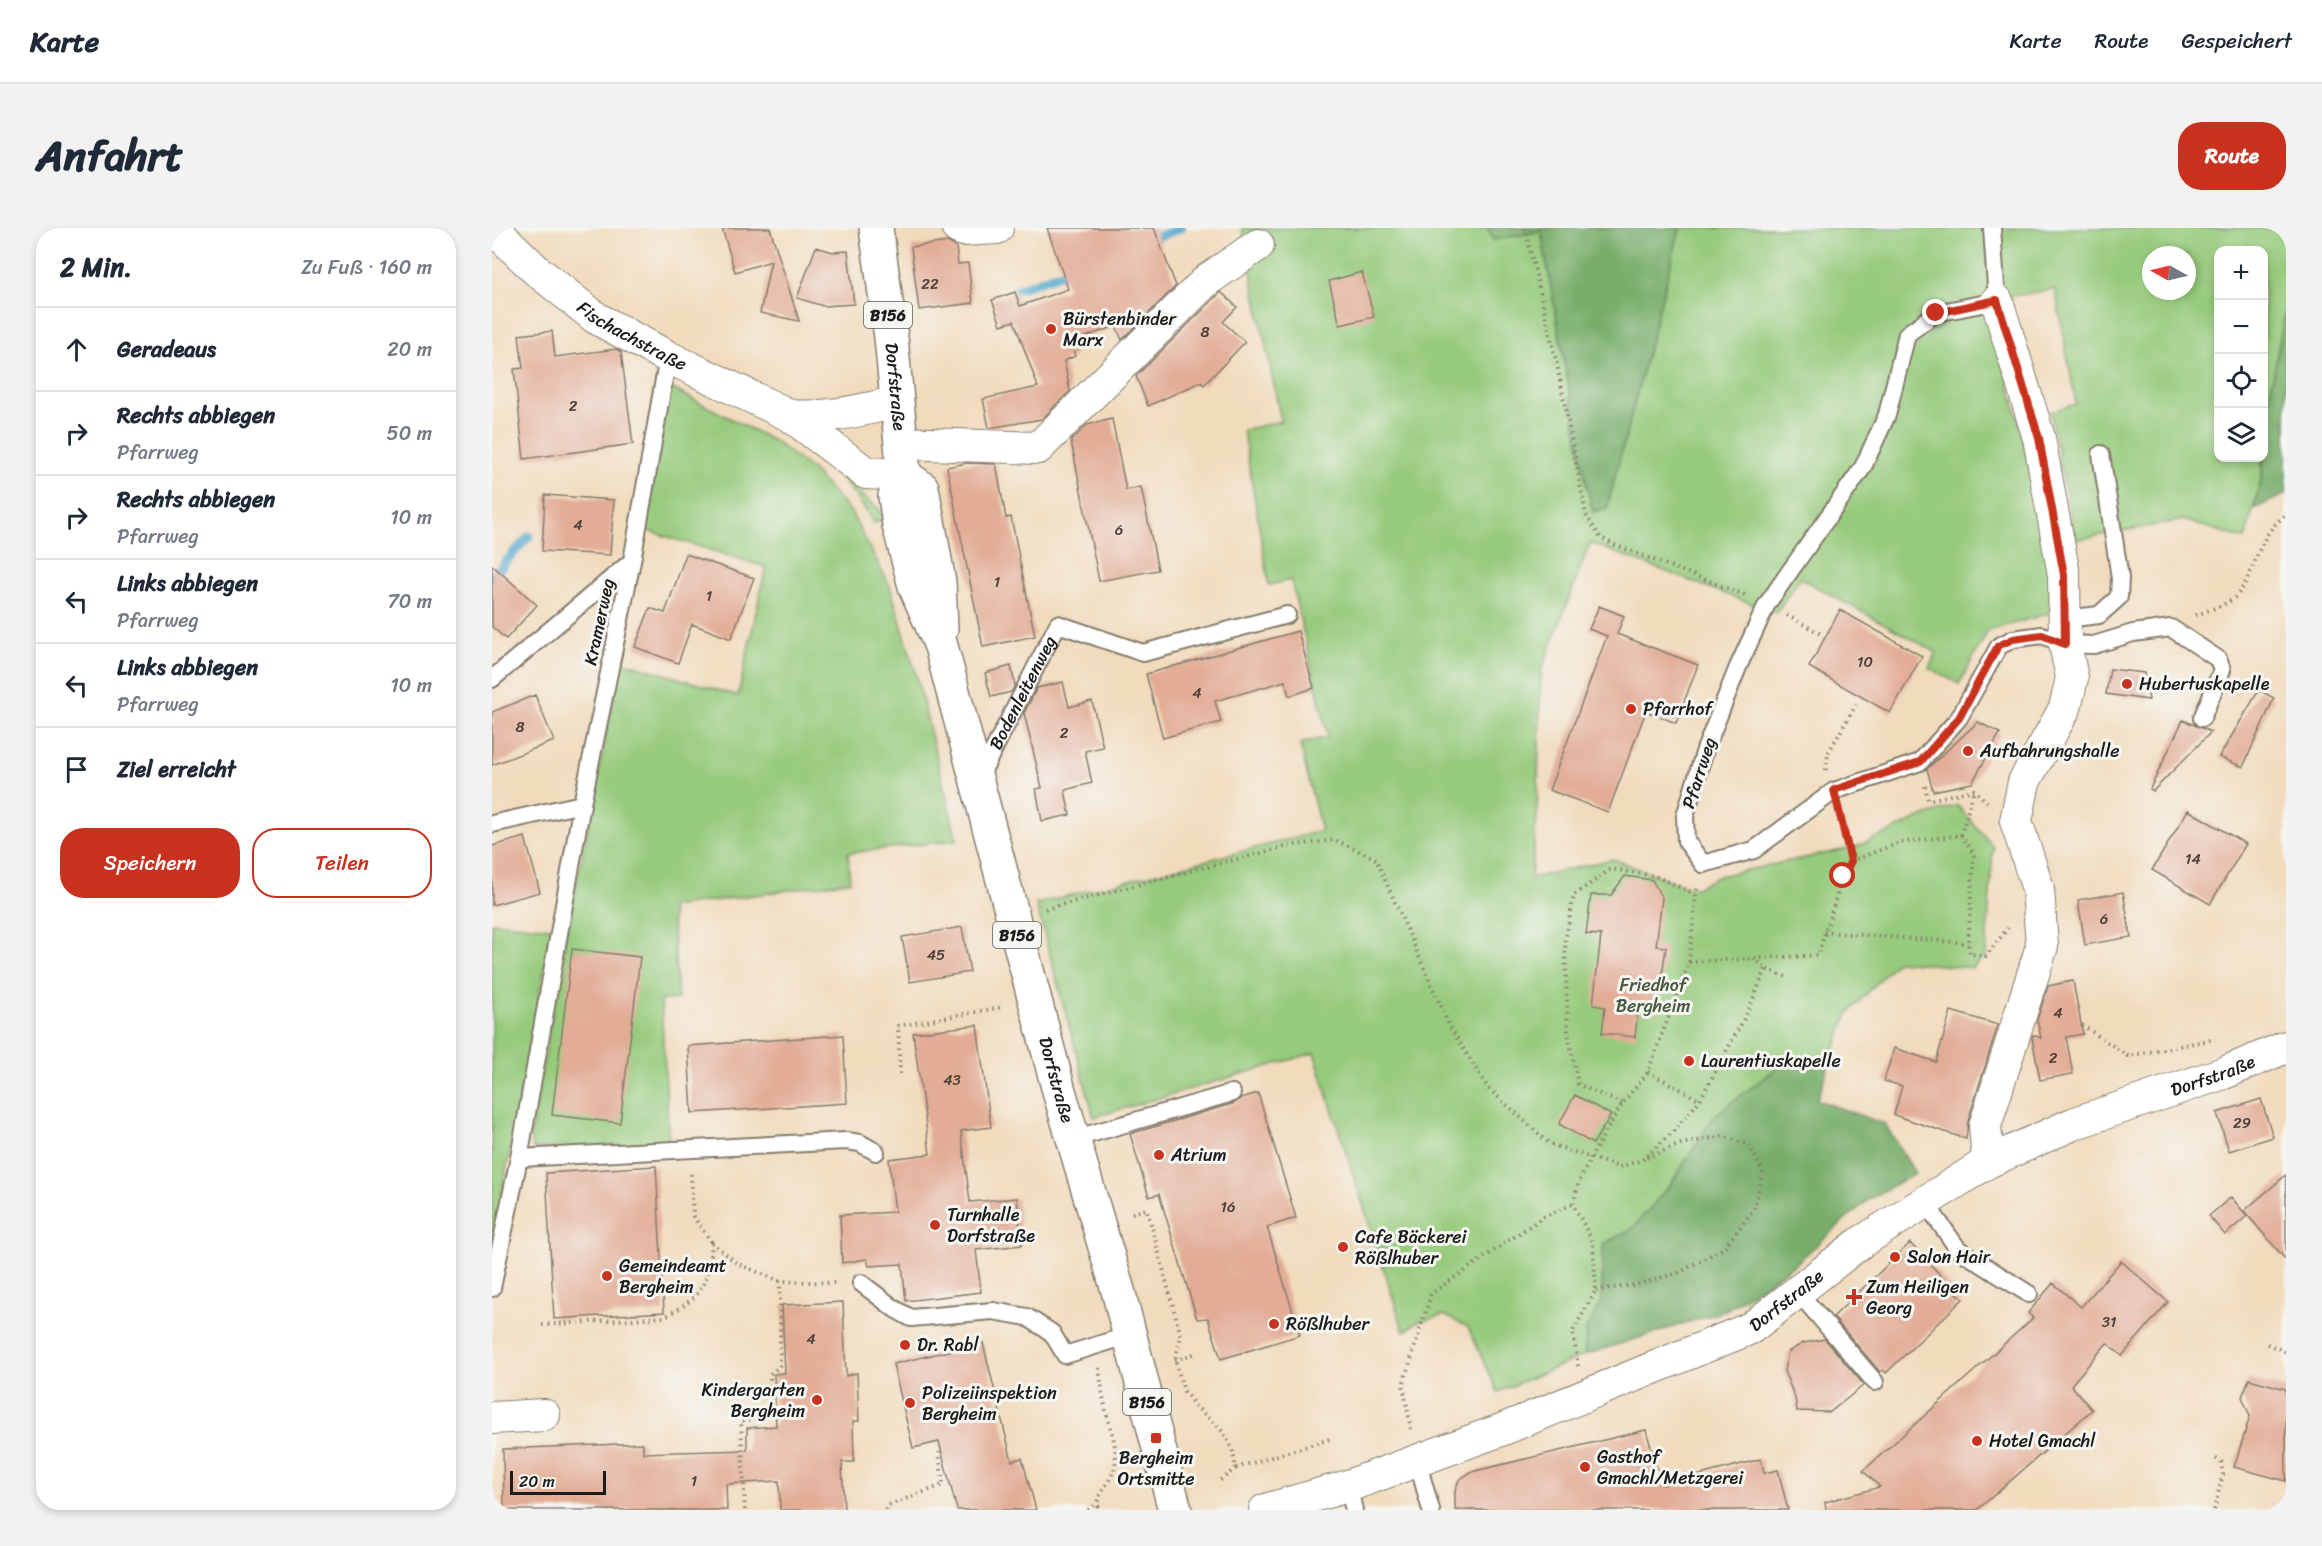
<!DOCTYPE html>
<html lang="de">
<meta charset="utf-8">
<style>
:root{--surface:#fff;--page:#f2f2f3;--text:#1f2937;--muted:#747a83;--line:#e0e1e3;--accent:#c8321e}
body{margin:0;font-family:Sriracha,sans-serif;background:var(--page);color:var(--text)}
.controls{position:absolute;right:18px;top:18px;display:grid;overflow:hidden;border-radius:12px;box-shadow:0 3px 9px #0003}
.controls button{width:54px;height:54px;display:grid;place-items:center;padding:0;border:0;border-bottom:2px solid var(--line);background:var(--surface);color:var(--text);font:30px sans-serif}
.compass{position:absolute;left:1650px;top:18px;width:54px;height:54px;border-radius:50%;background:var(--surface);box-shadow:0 3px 9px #0003;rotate:278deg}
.scale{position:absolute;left:18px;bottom:15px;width:96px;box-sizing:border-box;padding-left:6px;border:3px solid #1c1c1c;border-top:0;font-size:16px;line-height:21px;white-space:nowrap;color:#1c1c1c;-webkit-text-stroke:4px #f6f6f2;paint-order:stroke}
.stop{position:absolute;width:18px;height:18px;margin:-14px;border:4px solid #c8321e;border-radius:50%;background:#fff}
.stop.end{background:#c8321e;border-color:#fff;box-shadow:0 2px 6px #0008}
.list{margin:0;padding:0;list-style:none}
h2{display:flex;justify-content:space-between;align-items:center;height:78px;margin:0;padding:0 24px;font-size:26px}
h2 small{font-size:20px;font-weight:400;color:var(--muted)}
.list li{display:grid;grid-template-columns:39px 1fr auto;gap:18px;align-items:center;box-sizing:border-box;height:84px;padding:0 24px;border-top:2px solid var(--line)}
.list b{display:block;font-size:22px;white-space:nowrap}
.list p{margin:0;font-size:20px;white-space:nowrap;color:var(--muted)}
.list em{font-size:20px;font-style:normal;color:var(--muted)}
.actions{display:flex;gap:12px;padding:18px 24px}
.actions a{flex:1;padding:14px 0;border:2px solid var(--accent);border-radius:24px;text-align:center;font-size:21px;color:var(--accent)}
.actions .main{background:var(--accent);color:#fff}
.icon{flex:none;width:33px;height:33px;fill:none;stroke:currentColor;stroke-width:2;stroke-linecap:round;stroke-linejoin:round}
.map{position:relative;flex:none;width:1794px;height:1282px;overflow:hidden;border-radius:24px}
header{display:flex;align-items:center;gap:36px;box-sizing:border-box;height:84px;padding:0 30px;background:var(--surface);border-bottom:2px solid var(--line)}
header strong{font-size:28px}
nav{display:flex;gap:33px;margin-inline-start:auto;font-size:21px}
.intro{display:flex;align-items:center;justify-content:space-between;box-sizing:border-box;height:144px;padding:0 36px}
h1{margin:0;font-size:42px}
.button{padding:15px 27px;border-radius:24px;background:var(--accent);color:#fff;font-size:21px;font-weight:700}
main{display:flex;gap:36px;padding:0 36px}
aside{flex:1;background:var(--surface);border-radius:24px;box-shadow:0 3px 9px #0003}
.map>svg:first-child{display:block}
</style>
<header>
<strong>Karte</strong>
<nav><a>Karte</a><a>Route</a><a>Gespeichert</a></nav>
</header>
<div class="intro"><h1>Anfahrt</h1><a class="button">Route</a></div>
<main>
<aside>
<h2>2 Min.<small>Zu Fuß · 160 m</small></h2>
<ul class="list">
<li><svg class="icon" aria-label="ahead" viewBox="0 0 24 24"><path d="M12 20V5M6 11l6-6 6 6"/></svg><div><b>Geradeaus</b></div><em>20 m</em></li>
<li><svg class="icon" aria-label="right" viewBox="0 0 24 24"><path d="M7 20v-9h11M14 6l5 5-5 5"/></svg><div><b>Rechts abbiegen</b><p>Pfarrweg</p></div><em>50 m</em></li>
<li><svg class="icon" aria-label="right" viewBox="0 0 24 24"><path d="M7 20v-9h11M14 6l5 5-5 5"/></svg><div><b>Rechts abbiegen</b><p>Pfarrweg</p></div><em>10 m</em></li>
<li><svg class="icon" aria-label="left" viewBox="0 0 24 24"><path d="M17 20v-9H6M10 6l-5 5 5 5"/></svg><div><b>Links abbiegen</b><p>Pfarrweg</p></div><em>70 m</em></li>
<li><svg class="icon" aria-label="left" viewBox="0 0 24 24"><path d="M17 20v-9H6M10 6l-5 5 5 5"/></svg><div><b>Links abbiegen</b><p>Pfarrweg</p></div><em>10 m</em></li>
<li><svg class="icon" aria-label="arrive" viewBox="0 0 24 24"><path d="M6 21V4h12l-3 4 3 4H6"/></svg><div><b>Ziel erreicht</b></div></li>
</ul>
<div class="actions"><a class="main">Speichern</a><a>Teilen</a></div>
</aside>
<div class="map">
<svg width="1794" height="1282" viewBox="0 0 1794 1282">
<rect width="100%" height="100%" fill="#f6f6f2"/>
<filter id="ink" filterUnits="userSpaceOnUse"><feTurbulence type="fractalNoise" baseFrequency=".0167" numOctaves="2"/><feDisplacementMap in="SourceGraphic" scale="12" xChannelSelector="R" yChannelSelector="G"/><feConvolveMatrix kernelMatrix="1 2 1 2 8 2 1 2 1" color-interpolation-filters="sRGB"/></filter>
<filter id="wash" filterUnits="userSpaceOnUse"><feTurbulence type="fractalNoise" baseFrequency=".008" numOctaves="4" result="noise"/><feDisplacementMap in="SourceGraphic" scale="24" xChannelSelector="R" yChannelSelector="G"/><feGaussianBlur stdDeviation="1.35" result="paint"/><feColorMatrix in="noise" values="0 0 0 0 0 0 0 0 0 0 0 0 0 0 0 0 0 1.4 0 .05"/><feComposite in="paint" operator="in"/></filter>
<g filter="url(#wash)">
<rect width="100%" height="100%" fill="#f1dbbd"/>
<path fill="#96ca7b" stroke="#59734c" stroke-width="1.5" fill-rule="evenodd" d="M750,0h246l5,12 48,-9 45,252 21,24 73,-279h606v77l-22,124v-179h-46v208h44v19l-17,62 -62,-19 -108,20 -25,-128 26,-8 -21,-115 -67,11 30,118 34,153 -2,42 -62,18 -29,53 -30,-16 7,-16 -136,-74 -24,35 -186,-70 -49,129 -4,144 -6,62 82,-19 75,28h9l22,-11 137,-29 66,-30 35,-12 36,41 -7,110 -14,12 -75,-7 -49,53 -18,48 -49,3 -67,51 -43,68 -39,45 -29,15 -1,56 -16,30 -1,25 -87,37 -30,-65 -24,-12 -27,7 -13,10 -90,-279 -220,64 -58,-213 285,-73 -21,-87 28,-7 -37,-157 -22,5 -26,-155 38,-9zM1659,27h36v36h-36z
M177,159l105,54 37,28 39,42 40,75 26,88 41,166 -109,13 2,28 -179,26 7,92 -17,1 8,143 -136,6 -3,-13 37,-206 54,-269 117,35 28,-129 -121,-37z
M296,204l32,21 44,44 13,10 10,12 -14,4c-14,-28 -39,-52 -62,-73 -8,-6 -17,-10 -23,-18z
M0,694l60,6 -60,318z"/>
<path fill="#78ae6b" stroke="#4a6544" stroke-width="1.5" d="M996,0h192l-73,280 -14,4 -7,-29 -45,-252 -48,9z
M1794,77v189l-32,15 8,-32 2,-48z
M1338,834l-13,38 68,24 30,49 -46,26 -75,66 -70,46 -139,44 1,-25 16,-30 1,-56 29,-15 39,-45 43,-68 67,-51z"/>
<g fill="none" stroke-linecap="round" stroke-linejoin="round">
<path stroke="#4ea6cb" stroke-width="9" d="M654,13l35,-13
M526,61l54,-20
M0,349l37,-41"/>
</g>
<g id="blocks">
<path fill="#e2ac95" d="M230,0h48l29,93 -39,-8 11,-52 -36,11z
M555,0h107l22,58 -54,54 -6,-14 -45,16 4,14 -11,5 6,30 -28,28 -53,9 -6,-29 55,-12 -24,-66 -13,4 -9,-25 23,-8 5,14 48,-17z
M456,14l8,5 2,17 10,-1 5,40 -54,7 -8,-63z
M324,19l17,5 15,-1 6,53 -31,2 -26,-8z
M870,44l12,45 -34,8 -11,-44z
M729,64l16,15 -14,15 22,20 -41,43 -3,-3 -53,24 -12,-30z
M60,103l3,26 61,-8 5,3 12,92 -109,15 -10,-90 9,-1 -4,-33z
M620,191l14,71 15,-3 17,83 -59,11 -28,-140 16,-16z
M475,235l29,1 10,54 5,-1 24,119 -52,11 -36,-180z
M53,267l69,5 -4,55 -68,-4z
M194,326l68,24 -23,61 -39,-15 -14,39 -43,-16 15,-39 15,5z
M0,337l45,40 -31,34 -14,-12z
M1107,378l25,10 -7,18 81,31 -22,58 -30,-12 -38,101 -59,-22 58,-154 -18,-7z
M1348,382l82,46 -32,57 -81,-46z
M806,403l16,57 -25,8 -4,-15 -70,20 6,21 -58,16 -17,-64z
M519,438l4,19 -4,7 -20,5 -6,-24z
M1618,441l34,4 5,27 -43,-6z
M571,454l6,25 23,-6 11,46 -18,4 7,32 -27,7 5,25 -28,6 -6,-32 6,-1 -18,-75 13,-25z
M1767,462l15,8 -31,69 -24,-10z
M43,467l19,46 -62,24v-53z
M1691,492l28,12 -58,59 -3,-2z
M1486,494l22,11 -28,50 -39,8 -6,-22z
M1696,582l58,34 -36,60 -58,-34z
M33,609l15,55 -48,13v-59z
M1133,648l27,4 10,18 -6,48 10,1 -9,66 -19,-3 -3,27 -33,-4 3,-26 -12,-2 8,-70 -15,-1 5,-39h20z
M1631,664l8,45 -46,8 -7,-45z
M470,699l8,45 -60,10 -8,-45z
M80,721l68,8 -20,166 -68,-8z
M1581,753l10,53 -17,3 7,37 -33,6 -8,-43 1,-2 8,3 -4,-18 11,-34z
M1459,783l47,14 -30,96 -2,18 -72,-24 8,-29 -18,-5 10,-33 42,14z
M485,797l14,102 -30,4 9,71 47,-4 5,47 -46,5 5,42 -75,9 -4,-37 -33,2 -2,-7 -25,4 -2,-48 55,-3 -6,-53 41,-5 -17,-121z
M351,807l4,68 -155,10 -4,-67z
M766,865l38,125 -29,9 33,108 -79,24 -13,-41 -11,1 -38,-125 -10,3 -19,-63 105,-31 6,-5z
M1083,867l36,20 -18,29 -34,-20z
M1769,871l12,38 -44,14 -12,-38z
M164,938l8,146 -110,7 -8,-146z
M1794,947v85l-42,-49z
M1739,969l16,19 -22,19 -16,-19z
M1418,1015l53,56 -77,74 -3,-3 -3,2 -47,-55z
M1629,1033l47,41 -46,54 -15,-13 -36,42 21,25 -115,100h-151l-1,-8 55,-15 -17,-16 170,-153 -5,-5 25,-30 28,24z
M351,1074l3,74 11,-3 2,48h-6l1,41h-12l2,48h-64l-1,-29 -53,3 1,26h-223l-1,-61 140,-6v10l104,-3v-22l29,-2 -2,-52 11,-1 -3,-68z
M1333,1111l39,46 -34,27 -33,-1 -2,-13 -11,-27 4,-19 15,-9z
M491,1115l29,118 10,-3 14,52h-79l-18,-68 -26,6 -20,-84z
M1757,1151l37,10v92l-52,-14 16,-51 -8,-19z
M1154,1202l16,55 99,-26 3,14 14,-3 10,40h-333v-19l4,-11 12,-8z"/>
</g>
</g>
<g filter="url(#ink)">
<use href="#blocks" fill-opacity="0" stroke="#867c6c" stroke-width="1.5"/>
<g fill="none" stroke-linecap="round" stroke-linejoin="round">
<defs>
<g id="service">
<path d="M1500,0l5,73 -61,12 -29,21 -20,81 -24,52 -96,137 -29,63 -33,83 -20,66 1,25 17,23 51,-14 80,-59 86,-29 39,-44 40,-72 14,-7 29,-4 23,9 29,1 39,-12 38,-5 47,31 4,11 -20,48"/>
<path d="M1573,391l34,-4 20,-18 1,-19 -19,-124"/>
<path d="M0,451l140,-118"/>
<path id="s1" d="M486,552l80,-156 85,29 144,-38"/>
<path d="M0,596l90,-20 50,-243 36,-204"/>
<path d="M581,911l159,-46"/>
<path d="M27,930l327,-17 14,2 16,9"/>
<path d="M1433,974l33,47 71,45"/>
<path d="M369,1055l34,26 16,9 82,-7 34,6 25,16 13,22 65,-20"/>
<path d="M0,1060l27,-130 63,-354"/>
<path d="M1306,1064l77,90"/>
<path d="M925,1232l14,50"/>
<path d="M856,1258l6,24"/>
</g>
<g id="minor">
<path id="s2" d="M1,0l43,42 60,48 72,39 123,59 75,57 38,2"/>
<path d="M466,0l5,2 34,-2"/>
<path d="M299,188c37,3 70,-6 106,-14"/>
<path d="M409,215l137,5 169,-168 51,-35"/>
<path d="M1496,934l-3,-36 57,-180 -4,-57 -22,-68 8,-39 41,-74 7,-30 -7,-34 -1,-69 -25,-137 -42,-137"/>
<path d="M0,1190l52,-3"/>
<path id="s3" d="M773,1282l83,-24 153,-56 250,-102 109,-85 128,-81 87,-39 149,-50 62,-26"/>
</g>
<g id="primary">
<path id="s4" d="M384,0l15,109 13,138 -9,21 4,29 16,61 26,60 118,445 60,203 56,216"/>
<path d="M412,247l18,13 17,94 2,47"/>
</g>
</defs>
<use href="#service" stroke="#867c6c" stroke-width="20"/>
<use href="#minor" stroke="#867c6c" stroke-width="34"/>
<use href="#primary" stroke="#867c6c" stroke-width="36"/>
<path stroke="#867c6c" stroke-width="4" stroke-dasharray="1.5 4.5" stroke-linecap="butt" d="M1033,0l32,136 29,151 14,22 12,7 133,51
M1295,387l34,19
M1704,387c13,-5 33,-10 42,-21 20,-26 18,-58 48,-79
M1334,542l2,-17 28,-48
M1433,558l3,14 46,-10 13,12
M1469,607l13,-45
M1359,633l48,-18 62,-8 13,19 -6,89 2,11 16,2 22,-28
M553,681l243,-63 47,-6 41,19 74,168 38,61 62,56 69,23 23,-7 32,-29 26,-31 47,-87 19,-44
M1332,704l144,11
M1262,730l12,11 23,9
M1197,734l129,-7 25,-79 8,-15 -11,-45
M1590,797l46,31 87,-17
M1156,844l52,28
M408,846l-2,-48 105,-19
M1130,876l-44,-20 -10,-51 -3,-91 9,-47 37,-26 44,7 40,18
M199,946l2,42 19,27
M640,985l15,-4 34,127 -6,24 9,31 11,15 26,23 11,19 4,20 -19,15
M1104,1062l40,-5 42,-12 46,-25 30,-39 9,-37 -14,-27 -26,-9 -42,8 -35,14
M50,1097l122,-8c39,-21 44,-31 48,-74l26,21 42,17
M1775,1116l19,8
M683,1132l19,-6
M1086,1138l-5,-35 23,-41 -3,-48 -20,-38 6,-22 12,-25 31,-53 26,-32 41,-110 8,-76
M607,1140c2,13 3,25 6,38 3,18 14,41 10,60 -3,15 -15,23 -18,38l3,6
M919,1201l-8,-44 28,-91 112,-77 30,-13
M744,1240l97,-30
M253,1282l-4,-89 30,-5 -1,-42 10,-8v-85l57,2
M394,1282l3,-5 54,-20 -4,-33
M596,1282l9,-6
M1722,1282l9,-36 -2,-12 -6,-4"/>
<use href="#service" stroke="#fff" stroke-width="16"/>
<use href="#minor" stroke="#fff" stroke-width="32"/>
<use href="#primary" stroke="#fff" stroke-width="33"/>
</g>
</g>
<g fill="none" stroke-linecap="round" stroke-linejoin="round" filter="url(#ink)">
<path stroke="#c8321e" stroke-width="8" d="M1351,648l8,-15 -17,-71 86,-28 39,-44 39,-72 15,-7 29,-4 23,9 -1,-69 -25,-137 -42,-138 -61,13"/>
</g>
<g fill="#c8321e" stroke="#f6f6f2" stroke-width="2">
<circle cx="559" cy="101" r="6"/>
<circle cx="1635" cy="456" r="6"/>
<circle cx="1139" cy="481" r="6"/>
<circle cx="1476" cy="523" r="6"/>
<circle cx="1197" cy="833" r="6"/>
<circle cx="667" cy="927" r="6"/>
<circle cx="443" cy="997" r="6"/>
<circle cx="851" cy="1019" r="6"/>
<circle cx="1403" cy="1029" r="6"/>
<circle cx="115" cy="1048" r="6"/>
<path d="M1359 1060h6v6h6v6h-6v6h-6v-6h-6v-6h6z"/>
<circle cx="782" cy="1096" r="6"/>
<circle cx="413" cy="1117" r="6"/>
<circle cx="325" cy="1172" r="6"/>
<circle cx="418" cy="1175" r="6"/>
<rect x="658" y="1204" width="12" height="12" rx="3"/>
<circle cx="1485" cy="1213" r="6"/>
<circle cx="1093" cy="1239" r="6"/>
</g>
<g text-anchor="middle" stroke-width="6" stroke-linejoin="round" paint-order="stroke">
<g font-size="15" fill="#4e403a">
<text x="438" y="61">22</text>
<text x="713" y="109">8</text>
<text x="81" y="183">2</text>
<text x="86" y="302">4</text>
<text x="627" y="307">6</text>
<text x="505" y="359">1</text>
<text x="217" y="373">1</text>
<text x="1373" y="439">10</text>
<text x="705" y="470">4</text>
<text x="28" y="504">8</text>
<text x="572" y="510">2</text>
<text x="1701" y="636">14</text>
<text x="1612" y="696">6</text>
<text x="444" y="732">45</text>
<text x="1566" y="790">4</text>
<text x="1561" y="835">2</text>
<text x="460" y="857">43</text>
<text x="1750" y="900">29</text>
<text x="736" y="984">16</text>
<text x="1617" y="1099">31</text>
<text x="319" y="1116">4</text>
<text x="202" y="1258">1</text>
</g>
<g fill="#f6f6f2" stroke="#5d5d5c" stroke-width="1.5">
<rect x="372" y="74" width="48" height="26" rx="4.5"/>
<rect x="501" y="694" width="48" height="26" rx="4.5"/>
<rect x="631" y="1161" width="48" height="26" rx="4.5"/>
</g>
<g font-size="16" font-weight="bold" fill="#1c1c1c">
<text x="396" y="93">B156</text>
<text x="525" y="713">B156</text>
<text x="655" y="1180">B156</text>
</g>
<g font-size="18" fill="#1c1c1c" stroke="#f6f6f2" text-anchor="start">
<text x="571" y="97">Bürstenbinder<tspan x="571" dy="21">Marx</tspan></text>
<text x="1647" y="462">Hubertuskapelle</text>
<text x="1151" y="487">Pfarrhof</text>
<text x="1488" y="529">Aufbahrungshalle</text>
<text x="1209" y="839">Laurentiuskapelle</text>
<text x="679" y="933">Atrium</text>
<text x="455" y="993">Turnhalle<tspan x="455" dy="21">Dorfstraße</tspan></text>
<text x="863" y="1015">Cafe Bäckerei<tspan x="863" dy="21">Rößlhuber</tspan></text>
<text x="1415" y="1035">Salon Hair</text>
<text x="127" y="1044">Gemeindeamt<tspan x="127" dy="21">Bergheim</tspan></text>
<text x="1374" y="1065">Zum Heiligen<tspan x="1374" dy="21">Georg</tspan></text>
<text x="794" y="1102">Rößlhuber</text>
<text x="425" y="1123">Dr. Rabl</text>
<text x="313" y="1168" text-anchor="end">Kindergarten<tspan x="313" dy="21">Bergheim</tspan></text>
<text x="430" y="1171">Polizeiinspektion<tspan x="430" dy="21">Bergheim</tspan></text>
<text x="1497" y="1219">Hotel Gmachl</text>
<text x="1105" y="1235">Gasthof<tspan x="1105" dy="21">Gmachl/Metzgerei</tspan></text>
<text x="664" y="1236" text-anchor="middle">Bergheim<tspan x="664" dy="21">Ortsmitte</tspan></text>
</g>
<g font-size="18" fill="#1c1c1c" stroke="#f6f6f2">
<text dy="6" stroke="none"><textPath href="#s2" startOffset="177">Fischachstraße</textPath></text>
<text dy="6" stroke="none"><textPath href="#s4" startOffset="160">Dorfstraße</textPath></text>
<text transform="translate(107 394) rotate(-78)" y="6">Kramerweg</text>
<text dy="6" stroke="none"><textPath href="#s1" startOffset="98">Bodenleitenweg</textPath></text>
<text transform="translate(1207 545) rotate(-72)" y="6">Pfarrweg</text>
<text dy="6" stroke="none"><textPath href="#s3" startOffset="1050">Dorfstraße</textPath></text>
<text dy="6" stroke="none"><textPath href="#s4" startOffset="878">Dorfstraße</textPath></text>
<text dy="6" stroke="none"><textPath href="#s3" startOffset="564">Dorfstraße</textPath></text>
</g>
<g font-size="18" fill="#47593d" stroke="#f6f6f2">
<text x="1161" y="763">Friedhof<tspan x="1161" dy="21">Bergheim</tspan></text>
</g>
</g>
</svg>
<div class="controls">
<button>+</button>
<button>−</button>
<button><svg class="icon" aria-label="locate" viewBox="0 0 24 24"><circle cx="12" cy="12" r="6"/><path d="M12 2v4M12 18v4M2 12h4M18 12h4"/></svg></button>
<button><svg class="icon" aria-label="layers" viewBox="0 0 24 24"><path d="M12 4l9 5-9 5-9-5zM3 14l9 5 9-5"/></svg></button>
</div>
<svg class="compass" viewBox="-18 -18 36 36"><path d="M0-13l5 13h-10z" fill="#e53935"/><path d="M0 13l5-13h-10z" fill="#747a83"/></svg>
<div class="scale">20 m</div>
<div class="stop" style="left:1351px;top:648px"></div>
<div class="stop end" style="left:1444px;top:85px"></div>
</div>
</main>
